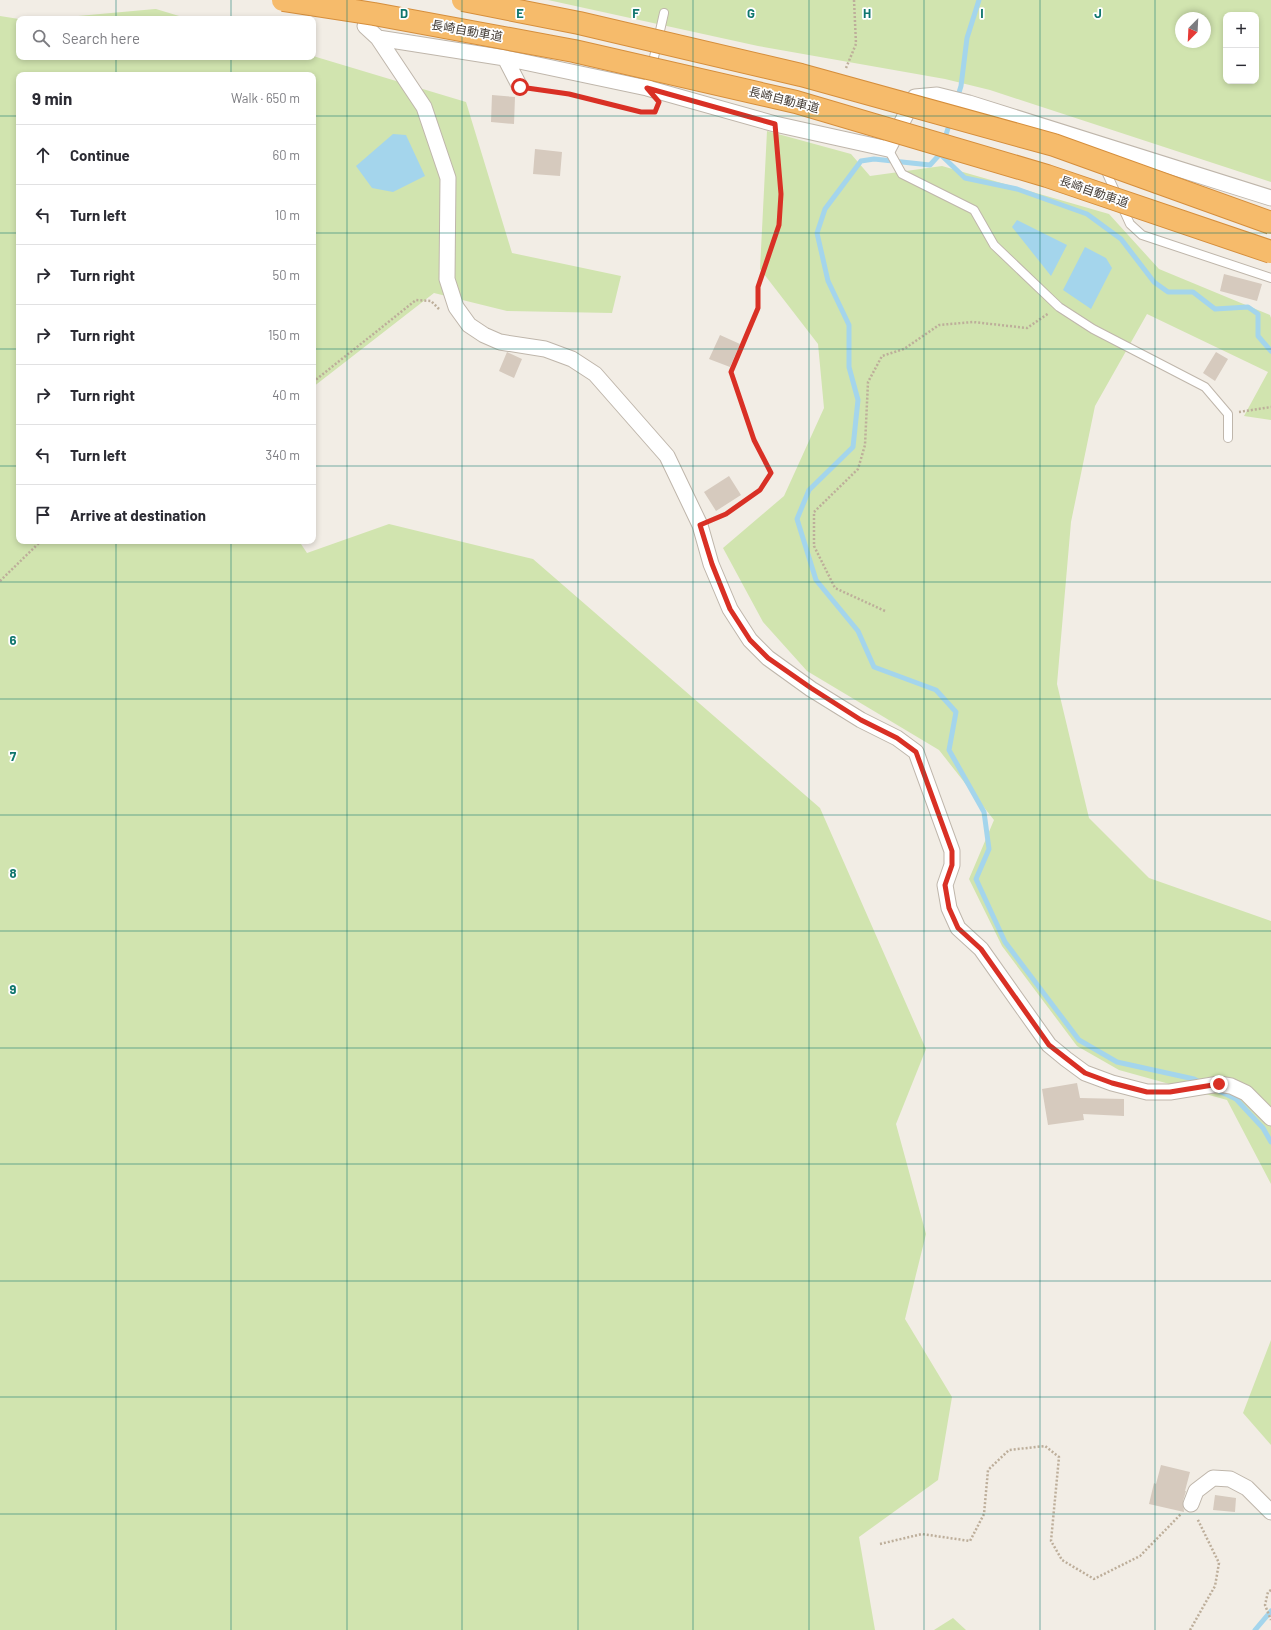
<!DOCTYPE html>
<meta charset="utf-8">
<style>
:root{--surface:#fff;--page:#f2f2f3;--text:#2b2b33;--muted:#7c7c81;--line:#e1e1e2}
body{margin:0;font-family:Barlow,"Noto Sans JP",sans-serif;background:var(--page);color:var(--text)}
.controls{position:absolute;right:12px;top:12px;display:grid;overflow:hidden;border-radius:8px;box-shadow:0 2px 6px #0003}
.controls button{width:36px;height:36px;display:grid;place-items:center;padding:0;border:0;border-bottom:1px solid var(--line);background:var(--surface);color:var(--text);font:20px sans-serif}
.compass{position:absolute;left:1175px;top:12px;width:36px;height:36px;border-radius:50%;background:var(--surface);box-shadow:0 2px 6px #0003;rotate:204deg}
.stop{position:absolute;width:12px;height:12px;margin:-9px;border:3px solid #d93025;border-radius:50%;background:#fff}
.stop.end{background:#d93025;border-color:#fff;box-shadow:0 1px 4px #0008}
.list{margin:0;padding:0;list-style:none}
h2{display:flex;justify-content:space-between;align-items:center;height:52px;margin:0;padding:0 16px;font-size:17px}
h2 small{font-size:13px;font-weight:400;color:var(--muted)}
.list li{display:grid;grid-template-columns:26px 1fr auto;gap:12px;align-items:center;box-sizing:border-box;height:60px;padding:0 16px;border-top:1px solid var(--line)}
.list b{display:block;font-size:15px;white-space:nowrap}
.list em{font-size:13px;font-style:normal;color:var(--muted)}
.icon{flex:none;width:22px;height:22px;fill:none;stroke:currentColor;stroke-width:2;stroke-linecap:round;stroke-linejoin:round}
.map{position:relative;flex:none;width:1271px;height:1630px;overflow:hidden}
.search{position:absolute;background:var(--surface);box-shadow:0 2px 6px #0003;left:16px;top:16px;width:300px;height:44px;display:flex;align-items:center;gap:10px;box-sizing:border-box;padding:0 14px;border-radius:8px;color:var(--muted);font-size:15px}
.panel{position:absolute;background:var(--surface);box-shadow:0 2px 6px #0003;left:16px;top:72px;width:300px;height:472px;border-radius:8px}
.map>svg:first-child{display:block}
</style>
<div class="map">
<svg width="1271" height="1630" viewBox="0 0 1271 1630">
<rect width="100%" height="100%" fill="#f2ede5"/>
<path fill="#d1e4af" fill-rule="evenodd" d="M548,0h723v182l-281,-92 -45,-11 -187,-33zM1226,15h30v66h-30zM1181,18h24v24h-24z
M156,9l33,10h-144l110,-10z
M0,16l19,3v38l294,-1 153,46 46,151 109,23 -9,37 -105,-2 -73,-18 -121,94v-312h-294v466h280l8,12 82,-29 144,35 287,249 106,241 -30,75 30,110 -21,85 47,78 -14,83 -79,57 16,93h-875z
M767,131l84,23 19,22 72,-10 167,48 50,55 111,46 1,3v102l-27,-4 24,-44 -121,-58 -52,92 -24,116 -14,162 32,134 60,60 122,43v263l-44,-84 -108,-30 -42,-24 -75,-100 -33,-67 25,-59 -55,-70 -132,-79 -44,-49 -40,-74 61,-52 40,-88 -6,-64 -58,-75z
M1271,1340v105l-28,-32z
M953,1618l13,12h-32z"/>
<path fill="#a4d5ec" d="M393,134l13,1 19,41 -32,16 -21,-4 -16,-22z
M1017,220l50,25 -16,31 -39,-49z
M1085,247l21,11 6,10 -21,41 -28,-19z"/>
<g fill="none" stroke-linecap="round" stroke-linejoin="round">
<path stroke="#a4d5ec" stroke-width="5" d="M957,99l4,-13 6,-48 12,-38
M944,141l6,-19
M942,151l-2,3 -10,11 -56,-6 -13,2 -36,48 -8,24 11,48 21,44v42l9,33 -5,47 -44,43 -12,29 19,61 42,51 16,36 62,23 20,22 -7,38 35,62 5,37 -13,30 29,63 74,98 38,22 77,17 8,4
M940,154l25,24 52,11 70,25 34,25 33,43 14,10h25l22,17 33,-2 10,7v22l13,15
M1215,1089l21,10 27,29 8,14
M1255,1630l16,-19"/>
</g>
<path fill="#d6cabe" d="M492,95l23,2 -1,27 -23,-2z
M535,149l27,3 -2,24 -27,-2z
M1224,274l38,10 -5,17 -37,-10z
M720,335l20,9 -10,23 -21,-8z
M507,352l15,7 -8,19 -15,-7z
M1216,352l12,7 -13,22 -12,-8z
M729,476l12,19 -25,16 -12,-19z
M1077,1083l3,15 44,1v17l-41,-2 1,6 -36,5 -6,-36z
M1161,1465l29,7 -5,19h1l-3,10 1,11 -35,-8 5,-21 2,1z
M1215,1495l21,3 -1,14 -22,-2z"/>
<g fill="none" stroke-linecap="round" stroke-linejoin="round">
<defs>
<path id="lane" d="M647,88l17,-75
M888,149l14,25 72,36 20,35 65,62 34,22 112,58 23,27v24
M1104,167l26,57 12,11 129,43"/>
<path id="street" d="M365,26l13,12 46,69 24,71 -1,101 9,28 13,18 15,10 16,7 45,7 27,10 23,15 72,82 33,69 11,39 19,45 20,31 18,18 43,31 50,31 36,18 19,14 36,99v14l-7,20 4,23 9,20 23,21 68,96 17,14 19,14 27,10 35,9h23l49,-8 12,2 15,7 25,25
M378,38l127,20 142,30 128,36 113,25 27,-52 22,-2 32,8 302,95
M505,58l15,29
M1191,1504l5,-13 17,-13 17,1 17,9 24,24"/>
</defs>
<use href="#lane" stroke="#bfb6ab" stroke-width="10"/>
<use href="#street" stroke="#bfb6ab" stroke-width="17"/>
<path stroke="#bdae9a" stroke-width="2.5" stroke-dasharray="2 2" stroke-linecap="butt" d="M846,68l10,-24 -2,-44
M534,89l35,5 72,18h14l2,-5
M313,382l103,-82 15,1 9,9
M1239,412l32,-5
M714,519l12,-5 34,-24 11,-17 -17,-33 -23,-68 27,-64v-21l21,-62 2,-31 -5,-54
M0,581l41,-40
M885,611l-50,-23 -21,-42v-34l44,-43 7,-24 3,-63 14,-26 22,-7 35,-24 34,-3 54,6 22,-15
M880,1544l42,-10 48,7 14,-27 4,-44 21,-20 36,-4 14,11 -8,84 11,19 32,19 46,-23 41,-42
M1271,1590l-3,2 -3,13 6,15
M1190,1630l25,-44 4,-23 -22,-45"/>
<use href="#lane" stroke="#fff" stroke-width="8"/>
<use href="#street" stroke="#fff" stroke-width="15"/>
<defs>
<path id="highway-bridge" d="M283,0l91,14 200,37 222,51 251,74 224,76
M463,0l116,23 222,52 253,70 217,78"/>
</defs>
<use href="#highway-bridge" stroke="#d58e3c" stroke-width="24" stroke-linecap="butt"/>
<use href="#highway-bridge" stroke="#f6bb6b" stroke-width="22"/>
</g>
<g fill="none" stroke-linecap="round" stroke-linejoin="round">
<path stroke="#d93025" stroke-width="5" d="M520,87l49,7 72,18h14l4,-10 -12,-14 128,36 6,70 -2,31 -21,62v21l-27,64 23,68 17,33 -11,17 -34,24 -26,11 12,39 18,45 20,31 18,18 43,30 50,32 36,18 19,14 36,99v14l-7,20 4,23 9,20 23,21 68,96 36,28 27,10 35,9h23l49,-8"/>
</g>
<path fill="none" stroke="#0f766e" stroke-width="1" stroke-opacity="0.55" d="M116,0v19M231,0v19M347,0v1630M462,0v1630M578,0v1630M693,0v1630M809,0v1630M924,0v1630M1040,0v1630M1155,0v1630M116,57v18M231,57v18M0,116h19M313,116h958M0,233h19M313,233h958M0,349h19M313,349h958M0,466h19M313,466h958M116,541v1089M231,541v1089M0,582h1271M0,699h1271M0,815h1271M0,931h1271M0,1048h1271M0,1164h1271M0,1281h1271M0,1397h1271M0,1514h1271"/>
<g text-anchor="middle" stroke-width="3.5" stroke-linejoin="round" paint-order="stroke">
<g font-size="12" fill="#443c35" stroke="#fff">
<text transform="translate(467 31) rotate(10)" y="4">長崎自動車道</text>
<text transform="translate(784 100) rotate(14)" y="4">長崎自動車道</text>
<text transform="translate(1094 192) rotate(19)" y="4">長崎自動車道</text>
</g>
</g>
<g font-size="13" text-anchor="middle" font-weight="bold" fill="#0f766e" stroke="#fff" stroke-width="3.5" stroke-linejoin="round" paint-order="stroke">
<text x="404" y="18">D</text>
<text x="520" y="18">E</text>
<text x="636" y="18">F</text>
<text x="751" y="18">G</text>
<text x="867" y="18">H</text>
<text x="982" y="18">I</text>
<text x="1098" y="18">J</text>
<text x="13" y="645">6</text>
<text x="13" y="761">7</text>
<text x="13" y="878">8</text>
<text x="13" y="994">9</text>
</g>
</svg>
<div class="controls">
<button>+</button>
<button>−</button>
</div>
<svg class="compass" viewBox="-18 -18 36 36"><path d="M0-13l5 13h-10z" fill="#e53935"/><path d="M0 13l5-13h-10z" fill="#7c7c81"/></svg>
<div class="stop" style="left:520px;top:87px"></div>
<div class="stop end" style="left:1219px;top:1084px"></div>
<div class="search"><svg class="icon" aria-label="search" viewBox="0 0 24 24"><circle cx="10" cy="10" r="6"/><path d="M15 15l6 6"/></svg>Search here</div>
<section class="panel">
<h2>9 min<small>Walk · 650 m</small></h2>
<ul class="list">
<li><svg class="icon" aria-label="ahead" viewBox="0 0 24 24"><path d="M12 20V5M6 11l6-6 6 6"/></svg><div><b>Continue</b></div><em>60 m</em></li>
<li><svg class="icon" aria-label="left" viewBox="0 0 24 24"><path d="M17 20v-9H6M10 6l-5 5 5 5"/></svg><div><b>Turn left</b></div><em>10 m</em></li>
<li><svg class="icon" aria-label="right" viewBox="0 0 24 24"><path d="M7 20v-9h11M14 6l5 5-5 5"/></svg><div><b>Turn right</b></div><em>50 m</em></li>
<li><svg class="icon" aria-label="right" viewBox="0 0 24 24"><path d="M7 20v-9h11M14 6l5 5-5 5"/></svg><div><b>Turn right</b></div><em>150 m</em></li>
<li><svg class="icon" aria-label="right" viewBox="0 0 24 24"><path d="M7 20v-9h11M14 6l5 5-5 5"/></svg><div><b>Turn right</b></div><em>40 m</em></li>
<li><svg class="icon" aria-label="left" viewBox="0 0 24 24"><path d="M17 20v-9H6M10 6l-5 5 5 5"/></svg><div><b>Turn left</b></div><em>340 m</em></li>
<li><svg class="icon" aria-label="arrive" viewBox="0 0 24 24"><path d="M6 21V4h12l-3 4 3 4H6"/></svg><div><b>Arrive at destination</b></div></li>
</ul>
</section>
</div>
